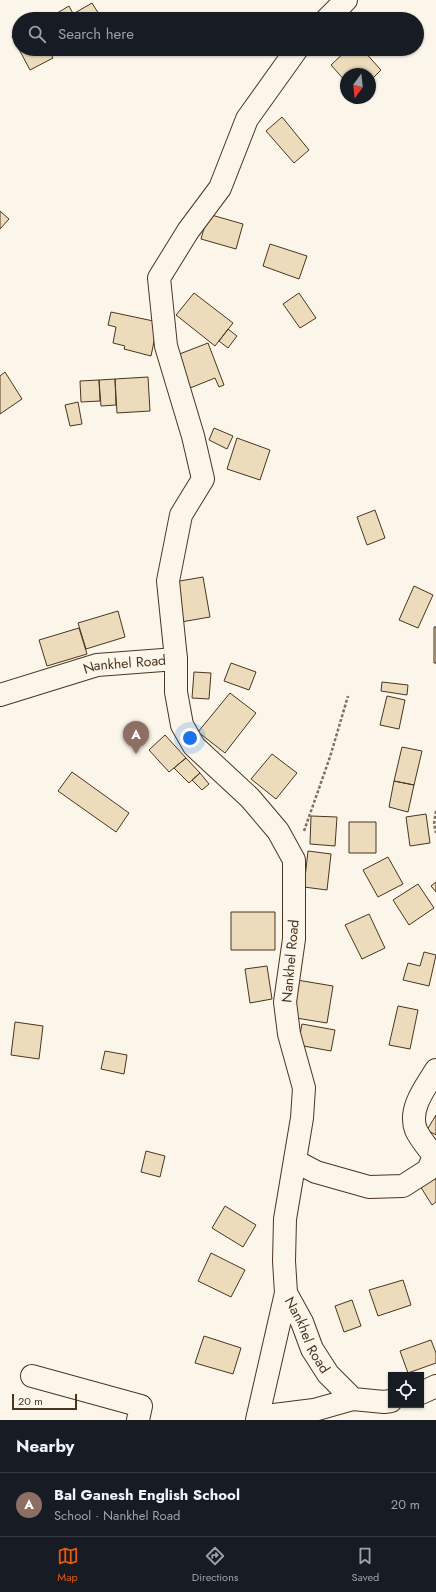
<!DOCTYPE html>
<meta charset="utf-8">
<style>
:root{--surface:#171b24;--page:#20242c;--text:#f1f3f6;--muted:#9ea1a6;--line:#363941;--accent:#ea580c}
body{margin:0;font-family:Jost,sans-serif;background:var(--page);color:var(--text)}
.controls{position:absolute;right:12px;bottom:12px;display:grid;overflow:hidden;border-radius:0px;box-shadow:0 1px 3px #0004}
.controls button{width:36px;height:36px;display:grid;place-items:center;padding:0;border:0;border-bottom:1px solid var(--line);background:var(--surface);color:var(--text);font:20px sans-serif}
.compass{position:absolute;left:340px;top:68px;width:36px;height:36px;border-radius:50%;background:var(--surface);box-shadow:0 1px 3px #0004;rotate:195deg}
.scale{position:absolute;left:12px;bottom:10px;width:65px;box-sizing:border-box;padding-left:4px;border:2px solid #4a3520;border-top:0;font-size:11px;line-height:14px;white-space:nowrap;color:#4a3520;-webkit-text-stroke:3px #fbf6e9;paint-order:stroke}
.you{position:absolute;left:190px;top:738px;width:14px;height:14px;margin:-10px;border:3px solid #fff;border-radius:50%;background:#1a73e8;box-shadow:0 0 0 6px #1a73e833}
.badge{display:grid;place-items:center;width:26px;height:26px;border-radius:50%;background:var(--accent);color:#fff;font-size:13px;font-weight:700}
.pin{position:absolute;translate:-50% -33px;filter:drop-shadow(0 1px 2px #0008)}
.pin::after{content:'';position:absolute;top:21px;width:14px;height:12px;background:inherit;clip-path:polygon(0 0,100% 0,50% 100%)}
.list{margin:0;padding:0;list-style:none}
h2{display:flex;justify-content:space-between;align-items:center;height:52px;margin:0;padding:0 16px;font-size:17px}
h2 small{font-size:13px;font-weight:400;color:var(--muted)}
.list li{display:grid;grid-template-columns:26px 1fr auto;gap:12px;align-items:center;box-sizing:border-box;height:64px;padding:0 16px;border-top:1px solid var(--line)}
.list b{display:block;font-size:15px;white-space:nowrap}
.list p{margin:0;font-size:13px;white-space:nowrap;color:var(--muted)}
.list em{font-size:13px;font-style:normal;color:var(--muted)}
.icon{flex:none;width:22px;height:22px;fill:none;stroke:currentColor;stroke-width:2;stroke-linecap:round;stroke-linejoin:round}
.map{position:relative;flex:none;width:436px;height:1420px;overflow:hidden}
.search{position:absolute;background:var(--surface);box-shadow:0 1px 3px #0004;left:12px;right:12px;top:12px;height:44px;display:flex;align-items:center;gap:10px;box-sizing:border-box;padding:0 14px;border-radius:22px;color:var(--muted);font-size:15px}
.sheet{height:116px;background:var(--surface)}
nav{display:flex;justify-content:space-around;align-items:center;box-sizing:border-box;height:56px;border-top:1px solid var(--line);background:var(--surface);font-size:11px;color:var(--muted)}
nav a{display:grid;justify-items:center;gap:2px}
nav .on{color:var(--accent)}
.map>svg:first-child{display:block}
</style>
<div class="map">
<svg width="436" height="1420" viewBox="0 0 436 1420">
<rect width="100%" height="100%" fill="#fbf6e9"/>
<path fill="#ecdcbc" stroke="#4a3520" d="M92,3l10,16h-26l-3,-5z
M69,6l7,13h-29z
M19,33v16h29l5,9 -23,12 -18,-34z
M57,49h10l-8,5z
M348,49h14l19,21 -11,11v-7h-24v8l-15,-17z
M282,117l27,33 -15,13 -28,-32z
M0,211l9,8 -9,10z
M208,214l35,10 -7,25 -35,-10z
M270,244l37,12 -8,23 -36,-13z
M194,293l39,30 -18,23 -39,-31z
M299,293l17,25 -16,10 -17,-24z
M111,312l47,10 -7,34 -27,-7 1,-3 -12,-3 3,-16 -8,-2z
M228,329l9,7 -9,12 -9,-7z
M208,343l16,42 -5,2 -4,-9 -25,10 -13,-33z
M5,372l17,27 -22,15v-38z
M148,377l2,34 -33,2 -2,-34z
M115,379l1,26 -15,1 -2,-26z
M99,380l1,21 -19,1 -1,-21z
M78,402l4,22 -12,2 -5,-21z
M214,428l19,8 -6,13 -18,-9z
M237,438l33,12 -10,30 -33,-11z
M375,510l10,28 -18,7 -10,-28z
M203,577l7,40 -29,5 -7,-40z
M414,586l19,9 -15,33 -19,-8z
M118,611l7,26 -39,12 -8,-26z
M434,627h2v36h-2z
M79,628l8,26 -40,12 -8,-26z
M231,663l25,9 -7,18 -25,-9z
M194,672l17,1 -2,26 -17,-1z
M382,682l26,3 -1,10 -26,-4z
M230,693l26,20 -31,40 -27,-21z
M387,696l18,4 -6,29 -19,-4z
M165,735l21,23 -17,14 -20,-22z
M402,747l20,4 -8,34 -20,-4z
M272,754l25,19 -21,26 -25,-20z
M186,758l14,15 -11,10 -15,-15z
M72,772l57,41 -13,19 -58,-41z
M200,773l9,11 -7,6 -10,-10z
M394,781l20,4 -6,27 -19,-5z
M426,814l4,29 -20,3 -4,-29z
M311,816l26,1 -2,29 -25,-2z
M349,822h27v31h-27z
M308,851l23,3 -4,36 -23,-3z
M388,857l15,27 -25,13 -15,-27z
M436,882v10l-5,-6z
M418,884l16,24 -25,17 -16,-25z
M231,912h44v38h-44z
M369,914l16,34 -23,11 -17,-34z
M424,952l12,3 -7,31 -26,-6 5,-17 12,3z
M267,966l5,33 -22,4 -5,-34z
M297,980l36,6 -6,37 -37,-6z
M398,1006l20,4 -8,39 -21,-4z
M15,1022l28,4 -4,33 -28,-4z
M302,1024l33,6 -4,21 -33,-6z
M105,1051l22,4 -3,19 -23,-5z
M436,1115v20l-9,-5z
M146,1151l19,5 -5,21 -19,-5z
M436,1177v25l-4,3 -12,-19z
M225,1206l31,19 -13,22 -31,-19z
M211,1253l34,17 -14,27 -33,-16z
M403,1280l8,25 -33,11 -9,-26z
M352,1300l9,26 -17,6 -9,-26z
M204,1336l37,12 -8,26 -38,-11z
M431,1340l5,13v10l-28,10 -8,-22z"/>
<g fill="none" stroke-linecap="round" stroke-linejoin="round">
<defs>
<g id="minor">
<path d="M327,19l19,-19"/>
<path d="M176,659l-8,-78 13,-66 22,-36 -10,-43 -27,-90 -7,-68 29,-47 32,-43 27,-69 50,-70"/>
<path id="s1" d="M0,695l97,-30 79,-6v33l6,33 12,21 56,52 28,33 16,29v79l-9,63 4,32 15,54 -2,30 -17,101 -1,42 2,32 16,29 10,27 16,25 25,25 31,3 7,-1"/>
<path d="M295,1161l21,11 53,15 34,-1 25,-16 6,-14c-5,-7 -14,-17 -18,-26 -8,-21 9,-42 20,-60"/>
<path d="M32,1376l109,30 -3,14"/>
<path d="M421,1393l15,-7"/>
<path d="M258,1417l56,-7 39,-11"/>
<path d="M257,1420l29,-127"/>
</g>
</defs>
<use href="#minor" stroke="#4a3520" stroke-width="24"/>
<path stroke="#7f6f5c" stroke-width="2.5" stroke-dasharray="3 2" stroke-linecap="butt" d="M436,811l-2,13 2,9
M304,831l26,-74 18,-61"/>
<use href="#minor" stroke="#fbf6e9" stroke-width="22"/>
</g>
<g text-anchor="middle" stroke-width="3" stroke-linejoin="round" paint-order="stroke">
<g font-size="14" fill="#4a3520" stroke="#fbf6e9">
<text dy="5" stroke="none"><textPath href="#s1" startOffset="129">Nankhel Road</textPath></text>
<text transform="translate(290 961) rotate(-85)" y="5">Nankhel Road</text>
<text dy="5" stroke="none"><textPath href="#s1" startOffset="909">Nankhel Road</textPath></text>
</g>
</g>
</svg>
<div class="controls">
<button><svg class="icon" aria-label="locate" viewBox="0 0 24 24"><circle cx="12" cy="12" r="6"/><path d="M12 2v4M12 18v4M2 12h4M18 12h4"/></svg></button>
</div>
<svg class="compass" viewBox="-18 -18 36 36"><path d="M0-13l5 13h-10z" fill="#e53935"/><path d="M0 13l5-13h-10z" fill="#9ea1a6"/></svg>
<div class="scale">20 m</div>
<div class="you"></div>
<div class="pin badge" style="left:136px;top:754px;background:#8d6e63">A</div>
<div class="search"><svg class="icon" aria-label="search" viewBox="0 0 24 24"><circle cx="10" cy="10" r="6"/><path d="M15 15l6 6"/></svg>Search here</div>
</div>
<section class="sheet">
<h2>Nearby<small></small></h2>
<ul class="list">
<li><span class="badge" style="background:#8d6e63">A</span><div><b>Bal Ganesh English School</b><p>School · Nankhel Road</p></div><em>20 m</em></li>
</ul>
</section>
<nav>
<a class="on"><svg class="icon" aria-label="map" viewBox="0 0 24 24"><path d="M3 6l6-2 6 2 6-2v14l-6 2-6-2-6 2zM9 4v14M15 6v14"/></svg>Map</a>
<a><svg class="icon" aria-label="directions" viewBox="0 0 24 24"><path d="M12 3l9 9-9 9-9-9zM9 14v-3h6M13 9l2 2-2 2"/></svg>Directions</a>
<a><svg class="icon" aria-label="saved" viewBox="0 0 24 24"><path d="M7 4h10v16l-5-4-5 4z"/></svg>Saved</a>
</nav>
